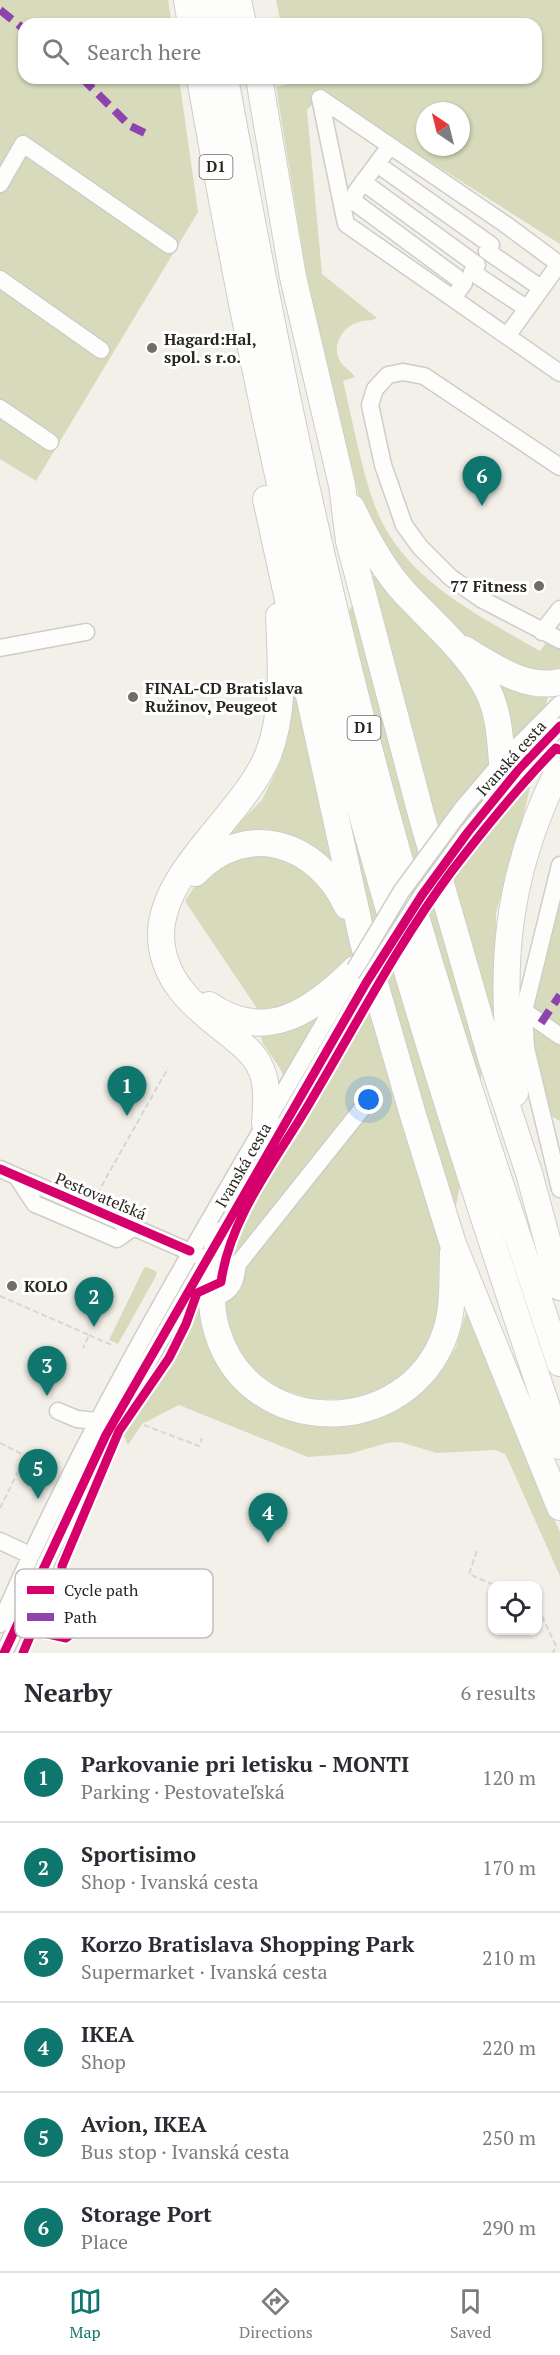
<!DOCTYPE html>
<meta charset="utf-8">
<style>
:root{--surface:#fff;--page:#f2f2f3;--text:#2b2b33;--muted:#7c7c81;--line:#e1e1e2;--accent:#0f766e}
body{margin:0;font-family:"PT Serif",serif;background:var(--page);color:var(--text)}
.controls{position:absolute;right:18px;bottom:18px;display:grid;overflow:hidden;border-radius:12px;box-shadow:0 2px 4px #0004}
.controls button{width:54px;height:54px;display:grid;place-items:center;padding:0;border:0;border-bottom:2px solid var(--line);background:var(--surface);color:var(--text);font:30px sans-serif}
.compass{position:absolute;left:416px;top:102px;width:54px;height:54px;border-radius:50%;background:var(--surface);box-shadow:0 2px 4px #0004;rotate:325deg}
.you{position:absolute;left:369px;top:1100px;width:21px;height:21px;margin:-15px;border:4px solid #fff;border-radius:50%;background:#1a73e8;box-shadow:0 0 0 9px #1a73e833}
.badge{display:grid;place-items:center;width:39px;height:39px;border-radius:50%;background:var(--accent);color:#fff;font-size:20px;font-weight:700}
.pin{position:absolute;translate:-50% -50px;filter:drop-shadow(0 2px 3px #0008)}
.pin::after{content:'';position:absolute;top:32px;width:21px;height:18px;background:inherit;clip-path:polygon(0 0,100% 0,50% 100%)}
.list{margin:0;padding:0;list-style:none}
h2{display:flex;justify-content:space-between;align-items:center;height:78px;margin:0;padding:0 24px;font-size:26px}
h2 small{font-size:20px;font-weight:400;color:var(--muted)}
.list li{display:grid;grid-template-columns:39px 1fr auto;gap:18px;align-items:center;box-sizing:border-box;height:90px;padding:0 24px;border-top:2px solid var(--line)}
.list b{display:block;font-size:22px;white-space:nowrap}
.list p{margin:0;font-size:20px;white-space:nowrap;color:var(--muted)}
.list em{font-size:20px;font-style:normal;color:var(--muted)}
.icon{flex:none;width:33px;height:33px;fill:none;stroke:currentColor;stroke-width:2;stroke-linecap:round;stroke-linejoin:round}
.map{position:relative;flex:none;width:560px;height:1653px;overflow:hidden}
.search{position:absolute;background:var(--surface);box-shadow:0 2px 4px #0004;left:18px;right:18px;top:18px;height:66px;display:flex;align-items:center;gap:15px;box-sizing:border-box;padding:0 21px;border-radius:18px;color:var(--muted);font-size:22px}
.sheet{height:618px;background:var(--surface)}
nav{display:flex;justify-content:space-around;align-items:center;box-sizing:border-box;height:84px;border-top:2px solid var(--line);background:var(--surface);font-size:16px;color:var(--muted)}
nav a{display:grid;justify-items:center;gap:3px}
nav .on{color:var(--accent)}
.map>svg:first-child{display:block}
</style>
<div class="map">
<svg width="560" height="1653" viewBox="0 0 560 1653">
<rect width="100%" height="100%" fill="#f2f0e8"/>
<path fill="#d7dbbc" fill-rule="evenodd" d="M0,0h168l4,24h-148v54h155l19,134 -162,269 -36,-22z
M276,0h284v244l-238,-151 -15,17 15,164 55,44c-6,4 -11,1 -18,4 -15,4 -27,21 -20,37 3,7 12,12 16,18l-12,4c10,40 22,110 41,145 33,60 99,92 156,125l6,-8 14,5v24l-8,3 -25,126 -31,112 -1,91 -49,253 -4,65 -23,39 -32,25 -34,13h-41l-32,-10 -23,-16 -18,-20 -13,-26 -4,-24 9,-52 21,-46 55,-84 -28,-54 -17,-25 -6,-35 -71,-106 44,-68 33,-33 19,-39 11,-71 93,-130 -24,-55 -48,-191 -37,-227 15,-4 -1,-5h246v-54h-255zM425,111h36v36h-36z
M560,879v242l-14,-8 -10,-53 -3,-54z
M147,1267l10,5 -1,4 -38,68 -9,-4 35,-72z
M197,1302l7,28 38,60 137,26 36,-19 31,-33 10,-17 11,-38 29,78 64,145v44l-50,-112 -5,-10 -10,-4 -58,3 -37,-11 -13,1 -38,11 -41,3 -129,-52 -37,19 -14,21 -6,-13 66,-105z"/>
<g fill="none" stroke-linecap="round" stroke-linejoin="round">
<defs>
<path id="minor" d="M390,146l-34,46 -3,9 111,82 -11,15
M377,164l114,81
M363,182l114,83
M0,184l23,-40 146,101
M487,251l54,37
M472,272l54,36
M0,279l101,71
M507,336l52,-72 -54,-40 -185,-126 26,126 214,149
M0,408l50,34
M560,467l-136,-91 -21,-4 -15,3 -13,14 -5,16 13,60 21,60 16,22 30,30 31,22 79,41
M542,632l18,-23
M0,648l86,-16
M462,809l40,-47 58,-58
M468,832l51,-63 41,-43
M560,865l-36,146 2,37 34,141
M524,1011l36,25
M0,1169l197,86
M17,1177l18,27 82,35 17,-12
M223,1294c12,-7 13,-16 15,-30l127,-159
M58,1411l19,8 19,2
M0,1541l30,14
M0,1624c98,-225 224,-427 346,-639
M4,1653l102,-218 260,-452"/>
<path id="highway" d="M187,0l4,24
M212,0l4,24
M238,0l5,24
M200,78c33,189 71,377 117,564 67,272 153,539 243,804
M225,78c46,250 96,499 164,744 50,182 111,362 171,541
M259,78l34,199 49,208 7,56 72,273 71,247 37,112 31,114
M266,499l97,443 50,173 40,129 107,263
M352,508c14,30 30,60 53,85 29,31 63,59 83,98 11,22 12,47 14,71
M464,649c29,17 61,41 96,33
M195,873c52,-54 123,-30 152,33
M209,1005c57,40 105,5 146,-36
M515,1093c-18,-119 -10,-218 45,-326
M265,1123c1,-19 4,-40 -6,-58 -6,-13 -20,-23 -31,-32 -34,-26 -68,-54 -67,-101 3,-64 82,-117 107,-177 17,-44 13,-92 11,-139
M219,1236c-5,32 -12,63 -2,95 32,109 190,110 228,3 9,-25 7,-54 8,-81"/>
</defs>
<use href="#minor" stroke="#cfcdc7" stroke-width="19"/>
<use href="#highway" stroke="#cfcdc7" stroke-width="28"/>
<path stroke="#d6d6d4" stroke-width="2" stroke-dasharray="6 3" stroke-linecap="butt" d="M97,1194l71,-126
M0,1296l89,39 -6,13
M89,1335l25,11
M144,1425l55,21 3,-8
M0,1443l32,16
M0,1508l26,-52
M477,1551l-8,23 27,12
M538,1608l18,38 -3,7
M81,1626l5,-3 12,5
M31,1634l8,-2 27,6"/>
<use href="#minor" stroke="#fdfdfc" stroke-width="16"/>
<use href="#highway" stroke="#fdfdfc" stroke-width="26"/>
<defs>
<path id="minor-bridge" d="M355,969l46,-77 61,-83
M366,983l56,-88 46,-63"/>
</defs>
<use href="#minor-bridge" stroke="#cfcdc7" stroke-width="19" stroke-linecap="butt"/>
<path stroke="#d6d6d4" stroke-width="2" stroke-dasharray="6 3" stroke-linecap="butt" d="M310,1104l62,-107"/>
<use href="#minor-bridge" stroke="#fdfdfc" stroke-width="16"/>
<path stroke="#8e44ad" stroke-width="8" stroke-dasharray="15 8" stroke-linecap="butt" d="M0,10l24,19
M82,78l48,48 17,8
M541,1023l19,-28"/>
<defs>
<path id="cycleway" d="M0,1169l190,82
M4,1653l102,-218 260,-452 56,-88 46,-63 51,-63 41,-43
M23,1653l8,-19 8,-2 27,6 15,-12 -18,-28 -1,-32 57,-135 50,-73 17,-34 11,-31 24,-11c9,-65 55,-122 88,-178 46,-77 88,-159 142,-232 33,-43 67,-85 105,-124l4,2"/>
</defs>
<use href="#cycleway" stroke="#fff" stroke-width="13"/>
<use href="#cycleway" stroke="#d6006c" stroke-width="9"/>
</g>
<g fill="#6e6d66" stroke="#fff" stroke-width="2">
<circle cx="152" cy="348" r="6"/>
<circle cx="539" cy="586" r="6"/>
<circle cx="133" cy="697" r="6"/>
<circle cx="12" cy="1286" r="6"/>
</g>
<g text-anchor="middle" stroke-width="6" stroke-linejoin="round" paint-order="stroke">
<g fill="#fff" stroke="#686763" stroke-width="1.5">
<rect x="199.5" y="155" width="33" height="24" rx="4.5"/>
<rect x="347.5" y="716" width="33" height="24" rx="4.5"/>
</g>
<g font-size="15" font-weight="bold" fill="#272620">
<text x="216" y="172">D1</text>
<text x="364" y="733">D1</text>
</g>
<g font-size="16" font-weight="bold" fill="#272620" stroke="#fff" text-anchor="start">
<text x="164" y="345">Hagard:Hal,<tspan x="164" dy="18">spol. s r.o.</tspan></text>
<text x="527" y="592" text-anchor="end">77 Fitness</text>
<text x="145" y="694">FINAL-CD Bratislava<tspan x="145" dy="18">Ružinov, Peugeot</tspan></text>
<text x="24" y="1292">KOLO</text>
</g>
<g font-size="16" fill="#272620" stroke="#fff">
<text transform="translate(511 758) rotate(-48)" y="6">Ivanská cesta</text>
<text transform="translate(243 1165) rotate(-60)" y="6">Ivanská cesta</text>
<text transform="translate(101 1196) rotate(23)" y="6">Pestovateľská</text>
</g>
</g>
<rect x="15" y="1569" width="198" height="69" rx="9" fill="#fff" stroke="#bebebc" stroke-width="1.5"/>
<rect x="27" y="1586" width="27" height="8" fill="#d6006c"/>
<rect x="27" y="1613" width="27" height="8" fill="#8e44ad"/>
<g font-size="16" fill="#272620">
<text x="64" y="1596">Cycle path</text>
<text x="64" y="1623">Path</text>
</g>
</svg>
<div class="controls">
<button><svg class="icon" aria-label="locate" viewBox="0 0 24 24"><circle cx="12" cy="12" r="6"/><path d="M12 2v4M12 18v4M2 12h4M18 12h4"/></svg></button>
</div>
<svg class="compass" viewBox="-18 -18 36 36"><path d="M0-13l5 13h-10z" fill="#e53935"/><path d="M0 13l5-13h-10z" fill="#7c7c81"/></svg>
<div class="you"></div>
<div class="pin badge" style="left:127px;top:1116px">1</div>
<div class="pin badge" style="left:94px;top:1327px">2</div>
<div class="pin badge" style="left:47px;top:1396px">3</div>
<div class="pin badge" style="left:268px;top:1543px">4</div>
<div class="pin badge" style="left:38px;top:1499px">5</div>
<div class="pin badge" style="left:482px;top:506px">6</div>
<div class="search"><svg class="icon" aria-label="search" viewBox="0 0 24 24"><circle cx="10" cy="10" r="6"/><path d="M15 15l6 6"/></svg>Search here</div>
</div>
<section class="sheet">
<h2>Nearby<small>6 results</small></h2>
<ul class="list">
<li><span class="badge">1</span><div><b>Parkovanie pri letisku - MONTI</b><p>Parking · Pestovateľská</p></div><em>120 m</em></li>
<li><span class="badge">2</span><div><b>Sportisimo</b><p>Shop · Ivanská cesta</p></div><em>170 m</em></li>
<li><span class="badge">3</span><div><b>Korzo Bratislava Shopping Park</b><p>Supermarket · Ivanská cesta</p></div><em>210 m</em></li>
<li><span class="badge">4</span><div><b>IKEA</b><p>Shop</p></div><em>220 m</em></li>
<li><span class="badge">5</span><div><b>Avion, IKEA</b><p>Bus stop · Ivanská cesta</p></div><em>250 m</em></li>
<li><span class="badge">6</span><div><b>Storage Port</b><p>Place</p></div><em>290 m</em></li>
</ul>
</section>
<nav>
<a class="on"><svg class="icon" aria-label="map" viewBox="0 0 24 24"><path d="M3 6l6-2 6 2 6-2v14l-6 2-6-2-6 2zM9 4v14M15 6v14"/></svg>Map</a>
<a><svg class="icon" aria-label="directions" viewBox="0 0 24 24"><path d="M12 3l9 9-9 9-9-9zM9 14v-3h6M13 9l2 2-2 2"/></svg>Directions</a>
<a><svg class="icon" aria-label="saved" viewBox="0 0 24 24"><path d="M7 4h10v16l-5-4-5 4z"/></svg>Saved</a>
</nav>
